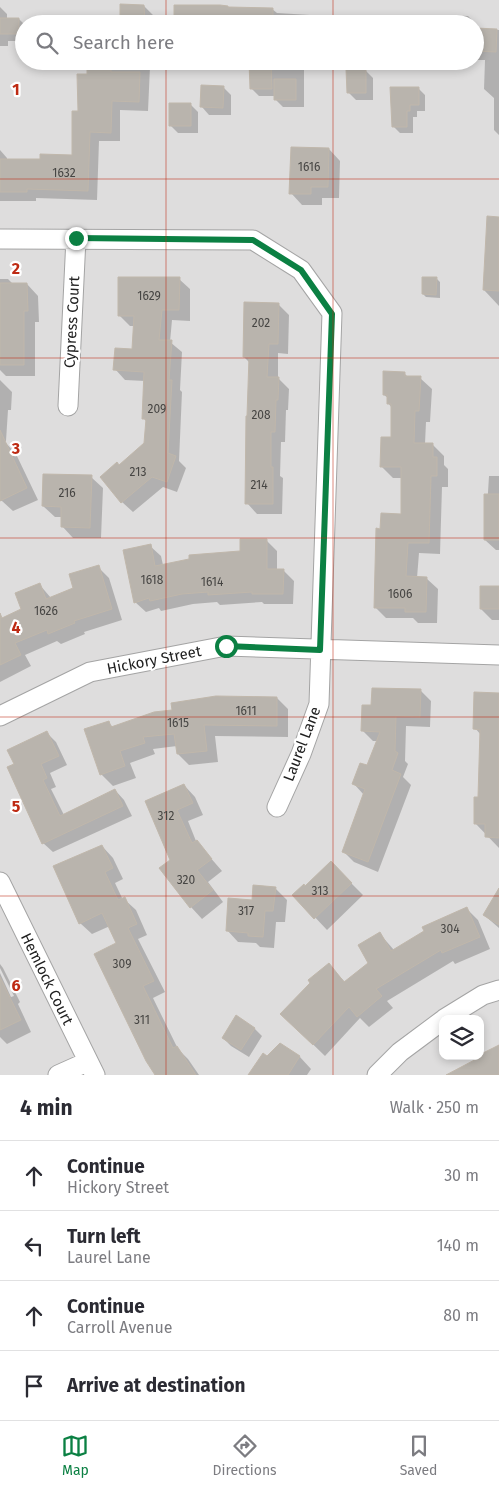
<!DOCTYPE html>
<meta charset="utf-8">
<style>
:root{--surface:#fff;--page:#f2f2f3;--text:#2b2b33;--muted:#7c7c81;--line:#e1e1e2;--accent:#0b8043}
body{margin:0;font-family:"Fira Sans",sans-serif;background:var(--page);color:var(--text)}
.controls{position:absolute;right:15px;bottom:15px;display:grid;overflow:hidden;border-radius:10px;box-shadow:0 2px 8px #0003}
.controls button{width:45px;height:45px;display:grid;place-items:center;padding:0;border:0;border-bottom:1px solid var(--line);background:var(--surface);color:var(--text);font:25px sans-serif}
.stop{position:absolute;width:15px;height:15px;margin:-11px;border:4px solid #0b8043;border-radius:50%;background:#fff}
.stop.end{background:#0b8043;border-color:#fff;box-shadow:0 1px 5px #0008}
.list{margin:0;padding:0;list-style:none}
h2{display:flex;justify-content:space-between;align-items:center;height:65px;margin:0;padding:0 20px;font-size:21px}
h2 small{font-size:16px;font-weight:400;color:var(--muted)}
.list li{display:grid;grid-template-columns:32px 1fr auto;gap:15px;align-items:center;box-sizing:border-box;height:70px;padding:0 20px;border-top:1px solid var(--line)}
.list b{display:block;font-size:19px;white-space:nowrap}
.list p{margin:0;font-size:16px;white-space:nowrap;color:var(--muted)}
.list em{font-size:16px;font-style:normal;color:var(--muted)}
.icon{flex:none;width:28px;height:28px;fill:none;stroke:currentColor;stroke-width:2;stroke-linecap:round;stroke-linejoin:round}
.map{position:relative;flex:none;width:499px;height:1075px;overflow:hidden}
.search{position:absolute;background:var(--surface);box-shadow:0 2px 8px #0003;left:15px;right:15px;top:15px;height:55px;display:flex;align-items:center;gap:12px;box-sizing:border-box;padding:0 18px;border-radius:28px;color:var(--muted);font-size:19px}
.sheet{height:345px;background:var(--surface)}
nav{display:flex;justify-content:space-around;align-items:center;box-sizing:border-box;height:70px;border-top:1px solid var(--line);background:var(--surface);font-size:14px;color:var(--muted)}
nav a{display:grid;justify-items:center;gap:2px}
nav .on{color:var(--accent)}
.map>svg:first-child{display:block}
</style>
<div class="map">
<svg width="499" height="1075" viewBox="0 0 499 1075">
<rect width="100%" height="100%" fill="#f0eee8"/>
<path fill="#dedddd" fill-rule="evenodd" d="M0,0h499v1075h-499zM24,24h451v37h-451zM443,1019h37v37h-37z"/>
<path fill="#0003" d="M122,6h22l9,9v9h-31z
M0,7l7,7v5h12l5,5v17h-16v5h-8z
M228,7l2,1 42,1 5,4 33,2 3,2h33l6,7h-177z
M437,15l31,1 10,10 -1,4h22v105l-5,-5v-32l-10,-9 1,-29h-7l-3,-2v-34h-38z
M88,61h65v6h-3l-2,44 -28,-1v31h-21l-2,59 -61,-2v3h-36v-51l7,8v2h34l32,-3 6,-45 9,-37z
M251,61h65v2h-12v44h-21l-7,-7v-4h-17l-8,-8z
M394,61h32v3h-30z
M365,70l8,8v22h-17l-8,-8z
M223,87l8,8v20h-22l-7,-8z
M418,88l7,7v16h-8v6h-4v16h-13l-7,-7z
M190,104l8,8v21h-20l-8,-8z
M329,149l11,12 -1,37h-17v7h-20l-11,-12z
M499,243v63l-15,-16z
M0,279h8l5,5h14l11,12 1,26h-4v54h-29l-6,-6z
M179,279l11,10v32l-18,-1 -2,22 12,10 -2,38 2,2 -3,69 7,7 -9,24 -14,-5 -30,25 -11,-10 -3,-36 26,-22 2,-22 -3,-3 1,-38 -20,-1 -10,-11 18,-19 2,-24h-5l-11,-11z
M437,279l3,3v16l-14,-1 -3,-3z
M278,304l11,11 -1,39 -10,-1v25l11,11 -1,21h-2l-1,32h-4l-1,34 3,2 -1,36h-25l-10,-11 3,-140 -6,-6z
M404,373l5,5h11l12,11 -2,33h-4l-1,22h7l12,12v9l4,4v18h-6l-2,67 -21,-1 -2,25h9l12,11 -1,34h-19l-5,-5h-27l-11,-11 6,-77 21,-14v-38h-9l-11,-11 10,-29v-30l-4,-5v-5l-4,-3z
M0,380l12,12 -1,18h-3l-2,31h-6z
M5,442l11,12 22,46 -25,11 -11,-10h-2v-57z
M489,476h10v74h-3l-11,-10z
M91,477l12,11 -2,50h-28l-11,-12v-9h-7l-12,-11z
M267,541l10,10v19h6l11,11 -1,23h-29l-2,-2 -42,3 -3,-3 -24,2 -32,7 -2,-3 -13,4 -11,-10 15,-56 11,10 2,9 78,-13z
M98,567l11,11 13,42 -38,12 1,2 -24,10 -4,-3 -32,14 6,11 -31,16v-61l23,-12 16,-25 12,14 23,-10z
M499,587v33h-7l-11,-11z
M421,691l10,10 -1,26 -24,-1 -1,35 3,3 -5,13 8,8 -33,87 -24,-10 -10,-10 20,-57 -10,-11 13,-17 10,-26h-4l-10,-10z
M499,695v153l-24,-25 4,-25 2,-63 -6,-7z
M277,698l11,11v28l-73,-1 3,26 -29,3 -11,-11 -1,-8 -24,3 2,5 -25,9 6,15 -23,8 -12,-12 7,-52 5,5z
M47,733l9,9 11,23 -17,8 6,14 -5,2 13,26 51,-25 9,10 8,16 -79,36 -10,-9 -27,-78z
M184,785l11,12 8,18 -15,6 8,20 26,30 -14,11 15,20 -21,17 -11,-12 -45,-105z
M102,846l11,12 10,21 -8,4 8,17 1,-1 12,11 11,25 -9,4 27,53 -12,6 25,51 10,10 11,16h-43l-38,-131 -8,-18 -18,8 -12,-11z
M331,863l32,32 -36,35 -33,-35 11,-8z
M275,888l12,12 -2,22h-9l-2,26 -14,-1 -4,-4 -18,-1 -11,-12 26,-28z
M499,890v38l-15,-13z
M467,909l11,11 12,29 -35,15 -2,-3 -66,40 6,7 -24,19 -9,-9 -35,38 -32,-31 36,-60 16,17 25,-19 10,-29 14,16z
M0,964l3,4 17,34 -2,2 13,28 -24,12 -7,-7v-64l11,24 3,-1 -14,-28z
M237,1017l18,12 7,7 -13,21 -18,-11 -8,-8z
M280,1045l20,12 11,12 -4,6h-57z"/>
<path fill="#b9b4ad" stroke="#c0b7ab" d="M120,4l24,1 1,19 -25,-1z
M174,5h46l8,1v1l45,1v16h-99z
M0,18h19v16h-19z
M475,28l22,1 -1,23 -21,-1z
M87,61h24v11h29l-1,30 -27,-1 -1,32 -21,-1 -2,59 -61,-2v3h-27v-33h40v-5l32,1v-44h6l-1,-37h10z
M249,61h22l1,28h-22z
M346,69h20v24h-19z
M274,79h22v21h-22z
M201,85l23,1 -1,22 -23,-1z
M390,87h29v18h-9v6h-3v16h-15z
M169,103h22v23h-22z
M291,147l38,1 -1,39h-17v7h-22z
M487,216l12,1v74l-16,-1z
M118,277h62l-1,33h-17l-3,30h13l-3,40h3l-4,73 8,3 -9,26 -15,-5 -31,26 -21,-26 17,-15 2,3 25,-22 2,-24h-4l2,-47 -31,-2 2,-22 17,1 2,-33h-16z
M422,277h15l-1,18 -14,-1z
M0,283h27l1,28h-4v54h-24z
M244,302l35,1 -1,41h-9l-2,33h12l-1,23h-2l-1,32h-4v35h2v37h-28l1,-88h1l2,-59h-6z
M383,371l22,1v4h16l-2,35h-4l-1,32h19v14h4v19h-6l-2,67h-21l-2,33 21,1 -1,35h-21v-4h-31l2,-80 4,1 1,-16 20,1v-47h-21l1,-30h10v-33h-4v-9h-4z
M0,430l27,58 -27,13z
M43,474l49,1 -2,53 -29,-1v-20l-19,-1z
M484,494h15v46h-15z
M240,539h27v30h17l-1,25h-31v-2l-44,3v-3l-26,2 -32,7 -1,-3 -15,5 -11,-53 28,-6 4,22 34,-7v-4l51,-4z
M99,565l13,44 -38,12 1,2 -27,11 -1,-4 -32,13 6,12 -21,10v-52l2,5 19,-9 -6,-16 25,-10 6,16 27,-11 -4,-14z
M480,586h19v23h-19z
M372,688l49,1 -1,28 -24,-1 -1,35 3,2 -6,17 9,4 -33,88 -26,-10 23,-63 -13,-5 8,-21 7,2 13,-33 -19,-1 1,-26h9z
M474,692l25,1v145l-14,-1v-13h-11v-27h4l2,-67 -7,-1z
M216,696l61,1v29l-73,-1 3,26 -30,3 -3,-20 -31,3 2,6 -25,8 5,15 -25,9 -16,-46 25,-8 2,6 43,-15 18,-2 -1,-7z
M47,731l12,25 -18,8 6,14 -4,2 17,36 55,-27 8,17 -81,38 -35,-77 7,-3 -7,-14z
M184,784l9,19 -16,7 15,33 5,-3 15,19 -15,11 16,20 -23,18 -31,-40 11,-8 -25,-59z
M102,845l11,23 -8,4 13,28 7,-3 12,27 -9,4 26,53 -11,5 30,62 4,-2 19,29h-41l-9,-14 -52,-107 22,-11 -14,-30 -23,11 -26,-58z
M331,861l21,22 -38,36 -22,-24 12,-11 1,2z
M253,885l23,2 -3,24h-8l-2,26 -15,-1v-3l-22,-2 2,-33 24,2z
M499,888v37l-16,-10z
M467,907l13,30 -38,16 -1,-3 -65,39 6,7 -25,21 -8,-10 -36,38 -33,-31 30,-31 -2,-3 21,-17 15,19 24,-19 -10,-18 22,-13 11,19 33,-20 -2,-4z
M0,977l21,43 -21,10z
M236,1015l19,13 -14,22 -19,-12z
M280,1043l20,13 -12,19h-40l15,-22 4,3z
M499,1045v30h-53l36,-19 -1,-2z"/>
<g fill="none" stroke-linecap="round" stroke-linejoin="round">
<defs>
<path id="street" d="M0,239l253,1 48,30 31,43 -13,391 -18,50 -24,53
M68,406l8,-168
M0,716l90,-44 136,-26 273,9
M0,882l95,193
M444,1019l39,-24 16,-5
M58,1075l29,-13
M377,1075l23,-23 43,-32"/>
</defs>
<use href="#street" stroke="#a4a4a4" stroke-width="21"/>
<use href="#street" stroke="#fff" stroke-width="19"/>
</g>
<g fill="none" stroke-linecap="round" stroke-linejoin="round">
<path stroke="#0b8043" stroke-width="6" d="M76,238l177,2 48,30 31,44 -12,336 -94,-4"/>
</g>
<path fill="none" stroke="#be2a13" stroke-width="1" stroke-opacity="0.55" d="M166,0v24M333,0v24M166,61v1014M333,61v1014M0,179h499M0,358h499M0,538h499M0,717h499M0,896h499"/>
<g text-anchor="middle" stroke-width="4.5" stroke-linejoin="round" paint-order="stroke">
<g font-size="12" fill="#464543">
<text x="309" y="171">1616</text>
<text x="64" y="177">1632</text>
<text x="149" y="300">1629</text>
<text x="261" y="327">202</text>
<text x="157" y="413">209</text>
<text x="261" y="419">208</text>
<text x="138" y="476">213</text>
<text x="259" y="489">214</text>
<text x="67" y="497">216</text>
<text x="152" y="584">1618</text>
<text x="212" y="586">1614</text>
<text x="400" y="598">1606</text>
<text x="46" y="615">1626</text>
<text x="246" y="715">1611</text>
<text x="178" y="727">1615</text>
<text x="166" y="820">312</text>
<text x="186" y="884">320</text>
<text x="320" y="895">313</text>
<text x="246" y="915">317</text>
<text x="450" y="933">304</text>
<text x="122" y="968">309</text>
<text x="142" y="1024">311</text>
</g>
<g font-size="15" fill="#202020" stroke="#fff">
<text transform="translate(72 322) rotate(-87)" y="5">Cypress Court</text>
<text transform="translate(154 660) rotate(-11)" y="5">Hickory Street</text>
<text transform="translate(302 744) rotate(-69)" y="5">Laurel Lane</text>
<text transform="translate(47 979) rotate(64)" y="5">Hemlock Court</text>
</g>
</g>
<g font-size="16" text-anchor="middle" font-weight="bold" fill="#be2a13" stroke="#fff" stroke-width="4.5" stroke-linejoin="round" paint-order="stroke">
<text x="16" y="95">1</text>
<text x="16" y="274">2</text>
<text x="16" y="454">3</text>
<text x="16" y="633">4</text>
<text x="16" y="812">5</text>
<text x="16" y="991">6</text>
</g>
</svg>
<div class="controls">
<button><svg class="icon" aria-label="layers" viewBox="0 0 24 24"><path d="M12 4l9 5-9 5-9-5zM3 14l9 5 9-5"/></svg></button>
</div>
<div class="stop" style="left:226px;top:646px"></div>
<div class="stop end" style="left:76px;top:238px"></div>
<div class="search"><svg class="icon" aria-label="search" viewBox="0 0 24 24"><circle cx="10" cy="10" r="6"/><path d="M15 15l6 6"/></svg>Search here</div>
</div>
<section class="sheet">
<h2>4 min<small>Walk · 250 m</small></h2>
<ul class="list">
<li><svg class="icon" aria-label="ahead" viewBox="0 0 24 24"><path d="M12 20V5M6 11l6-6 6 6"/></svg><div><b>Continue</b><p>Hickory Street</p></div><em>30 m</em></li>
<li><svg class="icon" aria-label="left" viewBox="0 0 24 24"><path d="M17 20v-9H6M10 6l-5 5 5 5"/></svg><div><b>Turn left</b><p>Laurel Lane</p></div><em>140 m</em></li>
<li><svg class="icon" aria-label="ahead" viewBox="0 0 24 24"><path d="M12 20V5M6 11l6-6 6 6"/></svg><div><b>Continue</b><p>Carroll Avenue</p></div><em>80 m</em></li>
<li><svg class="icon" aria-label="arrive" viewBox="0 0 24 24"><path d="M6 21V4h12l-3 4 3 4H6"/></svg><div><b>Arrive at destination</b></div></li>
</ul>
</section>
<nav>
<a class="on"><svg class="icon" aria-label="map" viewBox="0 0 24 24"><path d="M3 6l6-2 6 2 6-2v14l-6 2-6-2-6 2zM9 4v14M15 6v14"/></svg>Map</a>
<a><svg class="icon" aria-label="directions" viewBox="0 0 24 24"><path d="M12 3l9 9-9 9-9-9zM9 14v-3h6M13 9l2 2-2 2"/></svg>Directions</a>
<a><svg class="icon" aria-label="saved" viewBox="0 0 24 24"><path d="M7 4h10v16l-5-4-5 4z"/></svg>Saved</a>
</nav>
